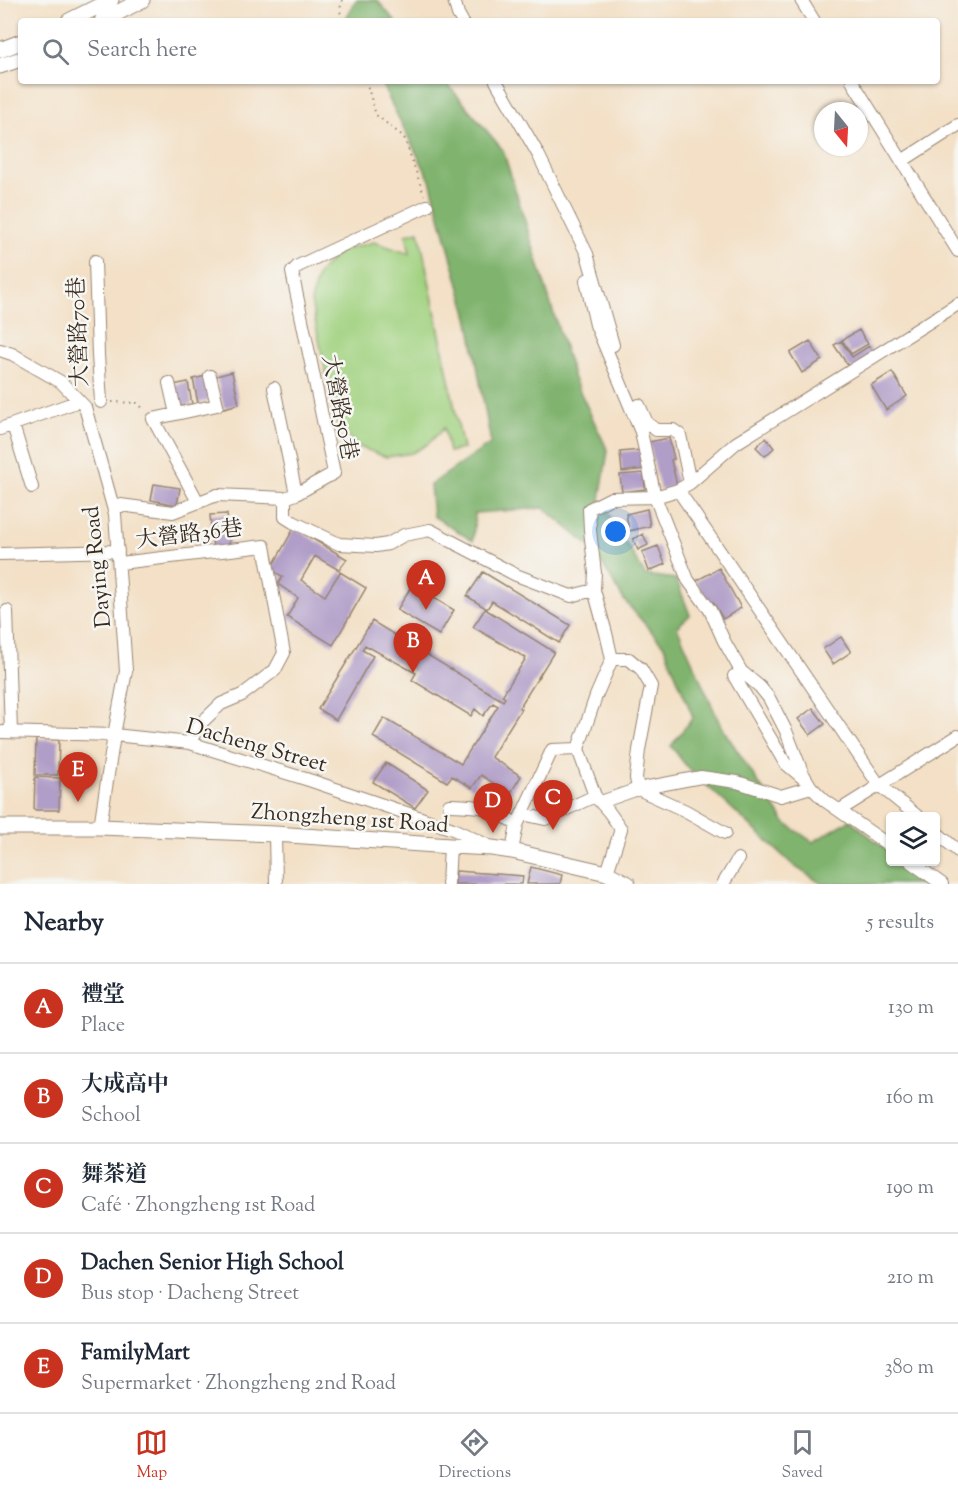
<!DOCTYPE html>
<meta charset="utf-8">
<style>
:root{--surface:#fff;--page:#f2f2f3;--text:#1f2937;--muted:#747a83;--line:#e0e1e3;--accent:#c8321e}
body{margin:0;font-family:"Sorts Mill Goudy","Noto Serif TC",serif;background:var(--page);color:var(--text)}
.controls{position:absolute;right:18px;bottom:18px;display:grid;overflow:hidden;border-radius:6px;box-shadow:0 2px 4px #0004}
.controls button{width:54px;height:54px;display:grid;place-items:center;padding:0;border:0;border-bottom:2px solid var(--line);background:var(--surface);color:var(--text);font:30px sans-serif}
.compass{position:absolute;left:814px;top:102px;width:54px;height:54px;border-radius:50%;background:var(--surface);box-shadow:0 2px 4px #0004;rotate:162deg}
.you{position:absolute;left:616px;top:532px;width:21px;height:21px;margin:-15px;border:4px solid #fff;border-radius:50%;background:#1a73e8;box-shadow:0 0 0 9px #1a73e833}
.badge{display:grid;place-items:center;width:39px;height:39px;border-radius:50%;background:var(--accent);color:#fff;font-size:20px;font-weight:700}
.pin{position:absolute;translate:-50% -50px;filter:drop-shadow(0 2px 3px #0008)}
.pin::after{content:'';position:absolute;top:32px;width:21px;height:18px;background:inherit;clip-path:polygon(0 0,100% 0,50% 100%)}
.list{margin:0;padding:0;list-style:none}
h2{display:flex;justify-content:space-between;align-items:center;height:78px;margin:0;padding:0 24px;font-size:26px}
h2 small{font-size:20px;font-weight:400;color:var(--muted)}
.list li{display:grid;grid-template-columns:39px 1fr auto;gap:18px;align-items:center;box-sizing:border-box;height:90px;padding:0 24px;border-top:2px solid var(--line)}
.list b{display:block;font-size:22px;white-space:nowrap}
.list p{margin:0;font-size:20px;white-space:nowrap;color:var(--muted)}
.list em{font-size:20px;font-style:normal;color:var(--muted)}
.icon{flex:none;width:33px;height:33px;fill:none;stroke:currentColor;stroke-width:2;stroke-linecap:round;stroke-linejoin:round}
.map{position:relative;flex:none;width:958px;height:884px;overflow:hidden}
.search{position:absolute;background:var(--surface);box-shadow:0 2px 4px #0004;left:18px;right:18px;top:18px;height:66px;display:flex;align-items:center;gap:15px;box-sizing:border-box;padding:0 21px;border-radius:6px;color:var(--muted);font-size:22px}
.sheet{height:528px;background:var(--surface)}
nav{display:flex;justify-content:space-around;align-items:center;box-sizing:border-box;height:84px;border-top:2px solid var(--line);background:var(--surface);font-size:16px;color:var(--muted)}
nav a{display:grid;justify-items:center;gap:3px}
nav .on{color:var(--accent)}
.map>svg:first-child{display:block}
</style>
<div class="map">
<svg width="958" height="884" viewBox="0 0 958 884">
<rect width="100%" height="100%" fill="#f6f6f2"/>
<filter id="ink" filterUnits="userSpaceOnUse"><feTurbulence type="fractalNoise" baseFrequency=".0167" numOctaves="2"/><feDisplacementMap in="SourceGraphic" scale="12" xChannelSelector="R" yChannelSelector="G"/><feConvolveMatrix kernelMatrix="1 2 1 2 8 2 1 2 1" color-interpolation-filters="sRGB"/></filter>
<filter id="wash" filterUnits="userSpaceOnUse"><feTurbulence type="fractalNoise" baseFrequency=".008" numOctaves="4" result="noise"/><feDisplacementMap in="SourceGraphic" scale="24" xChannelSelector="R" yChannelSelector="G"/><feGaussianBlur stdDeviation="1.35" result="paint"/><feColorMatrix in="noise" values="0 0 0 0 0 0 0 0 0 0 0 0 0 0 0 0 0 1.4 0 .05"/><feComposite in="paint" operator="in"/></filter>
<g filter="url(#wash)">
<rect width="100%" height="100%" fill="#f3e0c6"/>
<path fill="#a1d280" stroke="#6e7e4f" stroke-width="1.5" d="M419,231l44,218 -14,3 -5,-24 -16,16 -16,9 -26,4 -29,-11 -20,-21 -26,-123 7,-28 22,-23 34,-9 36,12 -4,-20z"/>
<path fill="#80b46e" stroke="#5e6f46" stroke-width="1.5" d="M356,0h21l18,21h-46l-2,-5z
M380,81h65l58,69 71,229 34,72 -8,48 45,76 31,4 14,36 -13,12 44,99 64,97 28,19 37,-22 40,33v9h11l28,22h-107l-28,-18 -107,-99 -16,-21 22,-29 -29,-71 -40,-46 -30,-50 -50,-42 -69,5 -2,28 -40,-25 -3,-31 61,-42 -22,-122 -39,-141z"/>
<g id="blocks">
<path fill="#b09dc8" d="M859,330l9,14 -17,10 -9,-14z
M810,341l12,19 -20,13 -12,-20z
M841,341l11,16 17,-11 6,9 -24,15 -17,-25z
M232,372l7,32 -15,4 -8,-32z
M892,372l15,24 -21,14 -15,-25z
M206,376l5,24 -13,3 -5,-24z
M188,382l4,22 -15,3 -4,-22z
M669,438l5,21 -3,1 6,26 -17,4 -11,-48z
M766,438l8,10 -9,8 -9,-9z
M641,450l2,19 -21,3 -2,-20z
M644,473l1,16 -23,3 -2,-17z
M154,484l26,4 -3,17 -26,-5z
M647,509l3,17 -21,5 -3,-17z
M227,514l3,33 -17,2 -3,-34z
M294,528l53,31 -8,11 -24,-14 -14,24 24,16 15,-24 26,16 -33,57 -46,-28 11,-19 -20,-14 5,-7 -12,-8z
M643,534l5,11 -10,5 -5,-11z
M658,546l7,18 -16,7 -7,-19z
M719,568l22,40 -18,11 -10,-17 -4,2 -13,-23z
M483,572l87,53 -11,18 -67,-42 -5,8 -20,-13z
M412,585l42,25 -15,25 -42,-25z
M485,609l69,43 -35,56 2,1 -30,48 30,19 -11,18 -29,-19 -9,13 -20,-12 -5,6 -74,-45 11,-19 77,46 37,-58 -5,-3 -10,13 -8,-7 -4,7 -59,-36 4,-7 -51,-28 -3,5 11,6 -37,64 -18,-11 54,-88 131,80 2,-3 -3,-2 24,-38 -53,-31z
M841,637l10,15 -18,12 -10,-15z
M813,708l12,16 -15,11 -12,-16z
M36,739l23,1 -1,35h-23z
M386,763l42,27 -13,18 -42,-26z
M35,777l25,1 -1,32h-25z
M531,867l31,8 -2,9h-33z
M456,871l67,5 -1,8h-67z"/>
</g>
</g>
<g filter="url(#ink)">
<use href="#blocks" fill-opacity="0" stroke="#978572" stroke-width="1.5"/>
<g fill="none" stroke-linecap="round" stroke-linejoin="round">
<defs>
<path id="minor" d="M454,0l4,14 4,7
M801,0l13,21
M496,81l42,73 49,100 26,91
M852,81l106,170
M902,161l56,-36
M95,261l3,94 3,47
M593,276l-7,5 10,44 45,107 14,65 33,83 22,30 14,31 17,30 19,16 9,11 17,33 16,41 9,15 13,13 66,46
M0,350l12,4 49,28 24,25 30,107 11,157 -12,64 -14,92
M169,383l7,31
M274,388l22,106
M639,405l8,18 9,7h17l7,5 10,48
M13,425l19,62
M0,429l79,-28
M678,490l201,295 38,31
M285,498v19l8,5 46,22 37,2 12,-2 16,-9 26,-5 86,45 55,21 23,-6
M198,502l-45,-83 64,-14 -7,-29
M113,504l60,8 44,-17 68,3 11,-4 38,-21 -42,-201 6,-6 129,-60
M0,554l118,-3
M120,563l144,-17 20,107 -9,17 -33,25 -21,9 -23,22 -8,17
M7,611l4,121
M612,659h17l12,10 10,17 -12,64 -3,28 2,11 48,22 39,22
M734,676l51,87 19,16
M0,732l114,3 76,8 122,38 141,48 38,18
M601,802l37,-13 63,-12 36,5 44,14 30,-9
M449,805c30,1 44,1 68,20
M840,810l118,-74
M522,814l23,5 50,-23
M936,832l22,19
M275,834l1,50
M512,851l5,-26 35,-75 26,-1
M911,862l31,22
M607,873l14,-44 -12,-17 -14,-16 -17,-47 18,-53 16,-37 -6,-26 -12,-43 1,-17 -5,-43 -1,-21 22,-11 44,-1 23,-7 12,-7 46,-40 222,-139
M448,884l2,-38
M723,884l15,-25"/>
<path id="major" d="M69,21l42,-21
M102,21l40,-21
M0,50l21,-8
M0,66l21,-7
M0,827h100l175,7 175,12 42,2 20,3 95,22 21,11"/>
</defs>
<use href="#minor" stroke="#978572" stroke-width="14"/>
<use href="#major" stroke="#978572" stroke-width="17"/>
<path stroke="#978572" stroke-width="2" stroke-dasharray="1.5 4.5" stroke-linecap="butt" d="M342,0l-2,10 2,11
M366,81l10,34 28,22 20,58
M112,402l25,1 8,7"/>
<use href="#minor" stroke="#fff" stroke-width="12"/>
<use href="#major" stroke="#fff" stroke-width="15"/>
</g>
</g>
<g text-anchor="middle" stroke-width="5" stroke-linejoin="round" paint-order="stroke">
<g font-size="22" fill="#3b2a1e" stroke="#f6f6f2">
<text transform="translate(77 332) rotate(-92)" y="8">大營路70巷</text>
<text transform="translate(341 407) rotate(79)" y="8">大營路50巷</text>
<text transform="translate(189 533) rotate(-7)" y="8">大營路36巷</text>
<text transform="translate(96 567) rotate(-96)" y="8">Daying Road</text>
<text transform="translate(257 744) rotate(16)" y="8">Dacheng Street</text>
<text transform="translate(350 817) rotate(4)" y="8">Zhongzheng 1st Road</text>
</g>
</g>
</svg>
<div class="controls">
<button><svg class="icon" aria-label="layers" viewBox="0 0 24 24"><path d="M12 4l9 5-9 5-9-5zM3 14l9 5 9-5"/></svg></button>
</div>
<svg class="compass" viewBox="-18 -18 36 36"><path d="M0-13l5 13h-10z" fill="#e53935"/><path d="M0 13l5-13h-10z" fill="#747a83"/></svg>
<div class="you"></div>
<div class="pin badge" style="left:426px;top:610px">A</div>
<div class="pin badge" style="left:413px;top:673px">B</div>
<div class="pin badge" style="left:553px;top:830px">C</div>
<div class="pin badge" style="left:493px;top:833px">D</div>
<div class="pin badge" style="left:78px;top:802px">E</div>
<div class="search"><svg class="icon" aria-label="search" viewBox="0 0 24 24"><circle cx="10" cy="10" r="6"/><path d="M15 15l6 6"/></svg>Search here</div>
</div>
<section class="sheet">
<h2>Nearby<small>5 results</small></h2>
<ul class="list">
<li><span class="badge">A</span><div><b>禮堂</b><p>Place</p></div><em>130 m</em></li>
<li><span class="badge">B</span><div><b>大成高中</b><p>School</p></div><em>160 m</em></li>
<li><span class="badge">C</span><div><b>舞茶道</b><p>Café · Zhongzheng 1st Road</p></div><em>190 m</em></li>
<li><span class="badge">D</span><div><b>Dachen Senior High School</b><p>Bus stop · Dacheng Street</p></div><em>210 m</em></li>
<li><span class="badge">E</span><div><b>FamilyMart</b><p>Supermarket · Zhongzheng 2nd Road</p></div><em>380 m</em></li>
</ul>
</section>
<nav>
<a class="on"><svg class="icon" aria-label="map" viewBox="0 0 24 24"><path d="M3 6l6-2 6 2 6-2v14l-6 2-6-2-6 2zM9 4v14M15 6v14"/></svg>Map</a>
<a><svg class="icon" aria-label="directions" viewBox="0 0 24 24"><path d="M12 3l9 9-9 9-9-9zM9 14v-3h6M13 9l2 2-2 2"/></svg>Directions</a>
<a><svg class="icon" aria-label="saved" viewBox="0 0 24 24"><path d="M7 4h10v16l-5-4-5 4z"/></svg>Saved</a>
</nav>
